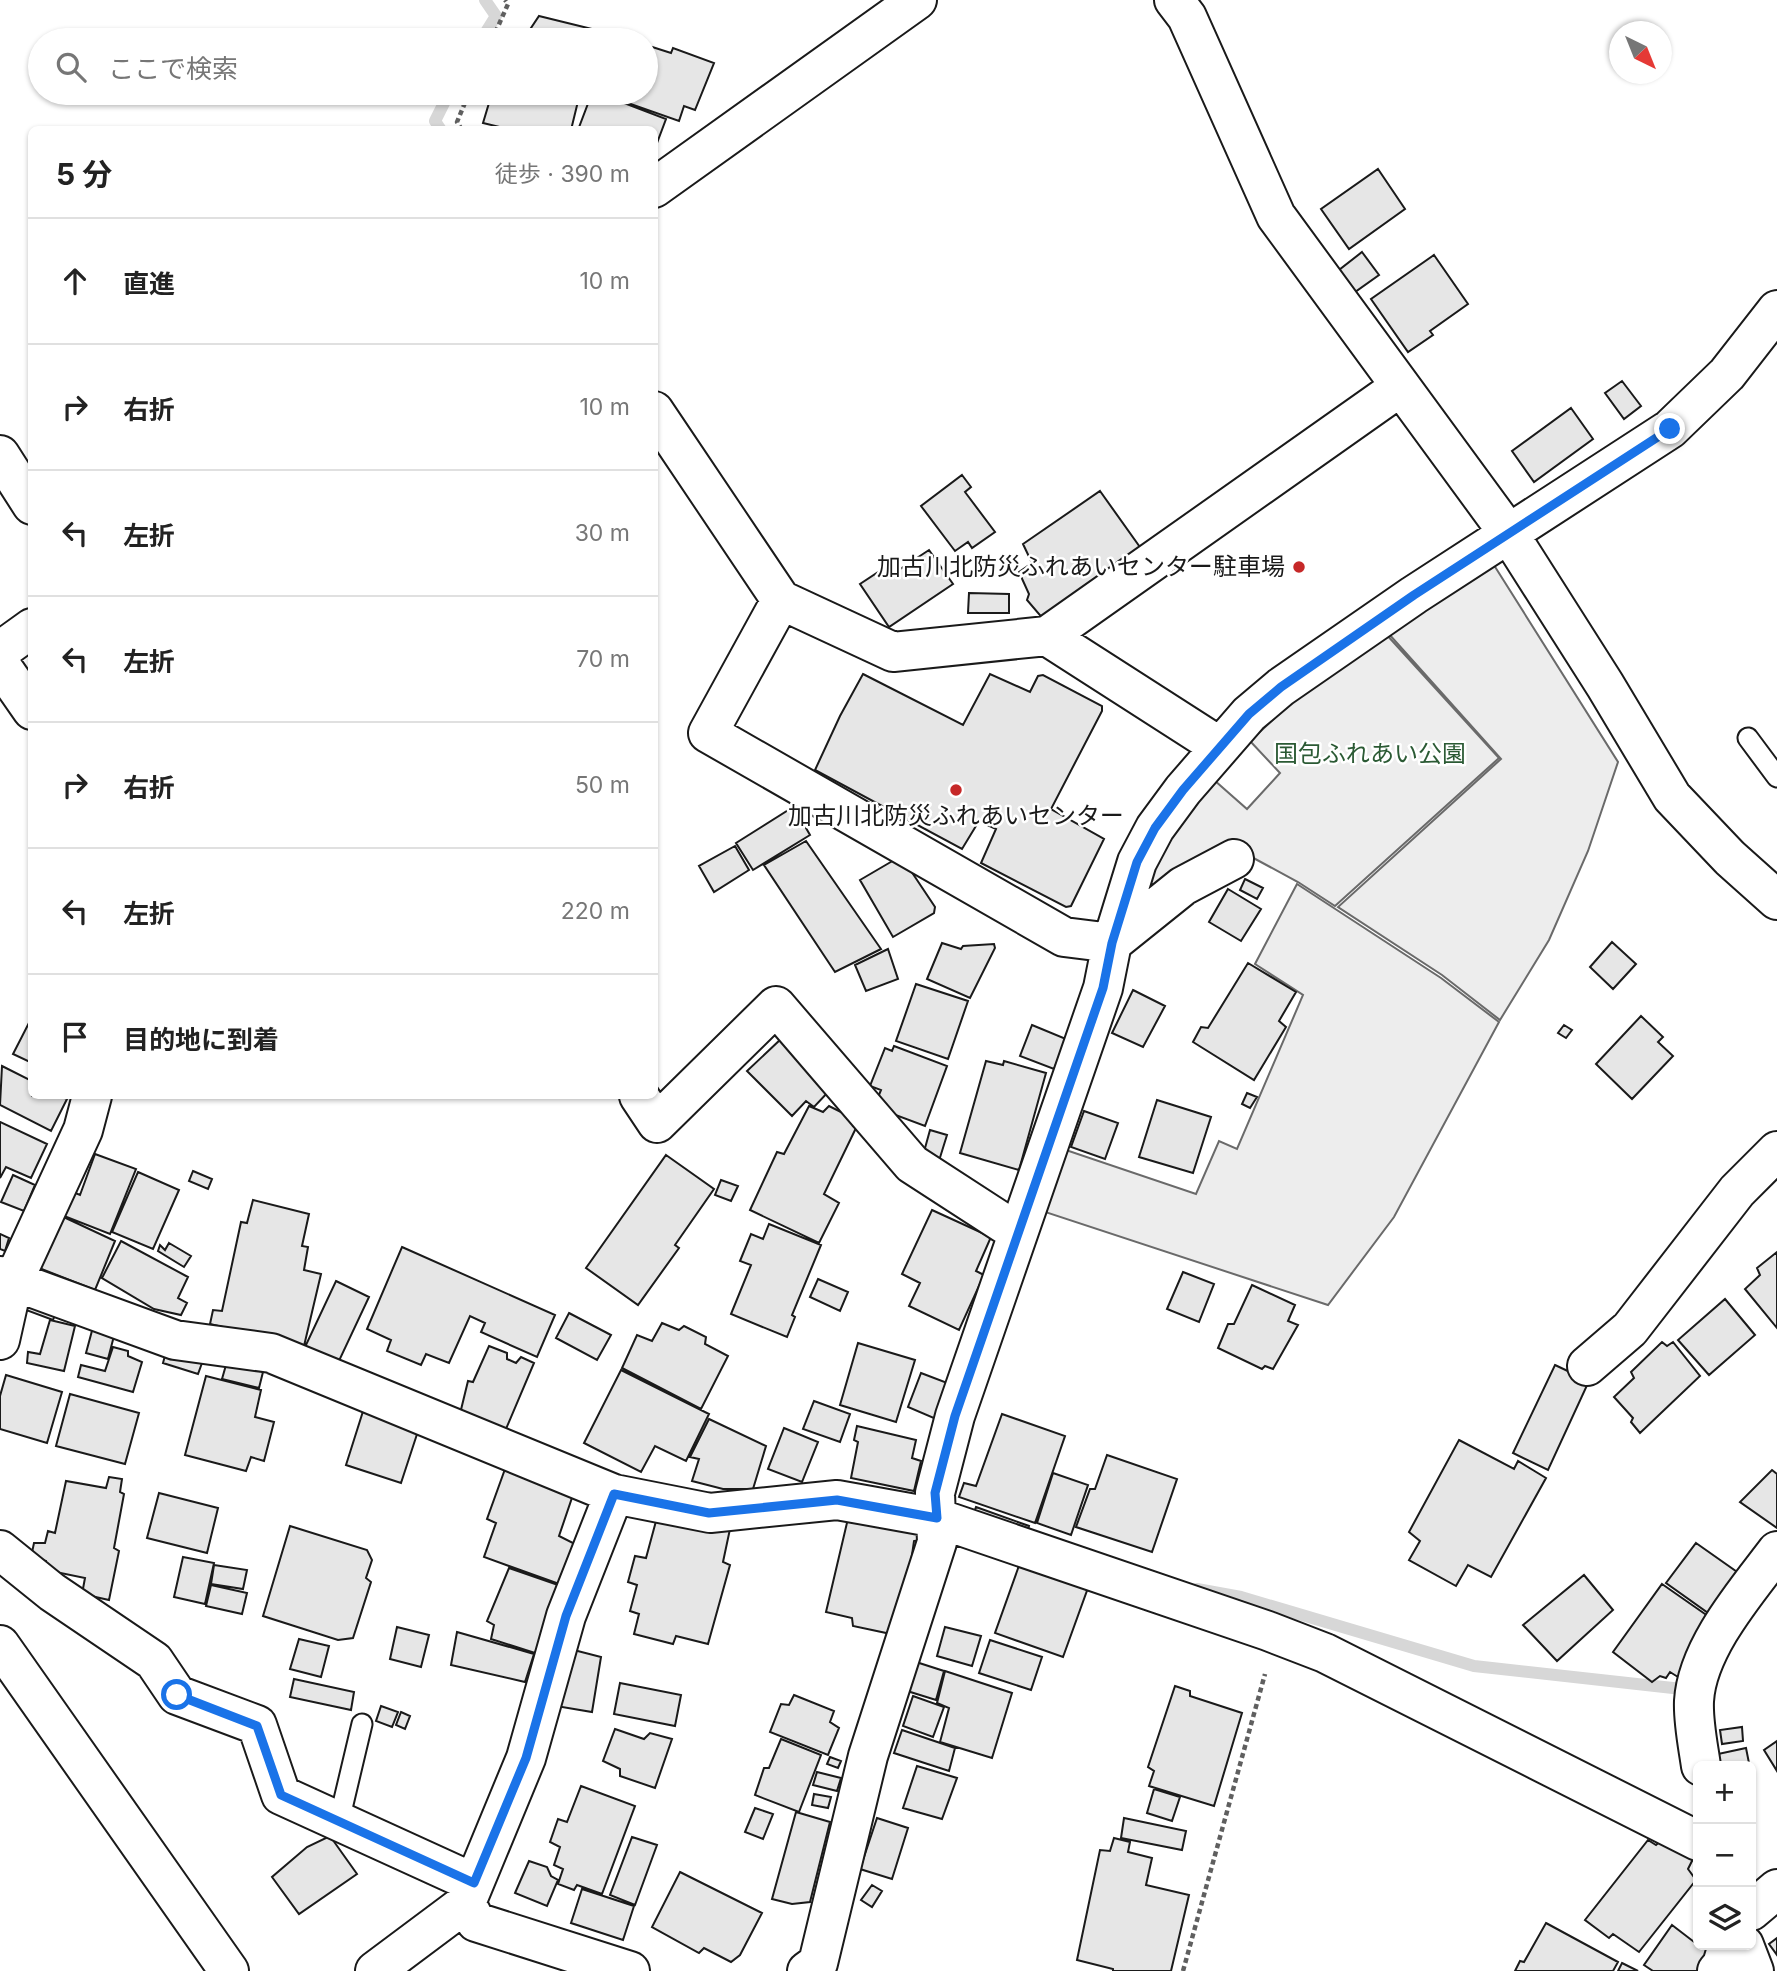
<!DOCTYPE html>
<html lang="ja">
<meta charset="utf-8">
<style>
:root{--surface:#fff;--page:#f2f2f2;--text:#222;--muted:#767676;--line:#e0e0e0}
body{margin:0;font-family:Inter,"Noto Sans JP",sans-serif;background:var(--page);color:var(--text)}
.controls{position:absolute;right:21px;bottom:21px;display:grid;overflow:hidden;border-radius:10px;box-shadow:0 2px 5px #0004}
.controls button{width:63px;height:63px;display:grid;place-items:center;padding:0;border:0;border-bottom:2px solid var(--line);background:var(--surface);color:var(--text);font:35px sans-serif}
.compass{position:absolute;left:1609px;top:21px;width:63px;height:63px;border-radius:50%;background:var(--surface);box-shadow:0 2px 5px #0004;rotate:137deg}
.stop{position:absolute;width:21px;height:21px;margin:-16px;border:5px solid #1a73e8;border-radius:50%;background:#fff}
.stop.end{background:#1a73e8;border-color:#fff;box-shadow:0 2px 7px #0008}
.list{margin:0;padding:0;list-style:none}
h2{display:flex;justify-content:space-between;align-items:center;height:91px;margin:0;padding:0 28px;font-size:30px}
h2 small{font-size:23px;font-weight:400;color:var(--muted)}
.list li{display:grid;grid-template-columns:46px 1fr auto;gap:21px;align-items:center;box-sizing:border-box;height:126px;padding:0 28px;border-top:2px solid var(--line)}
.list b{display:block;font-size:26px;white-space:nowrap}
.list em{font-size:23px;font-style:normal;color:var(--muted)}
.icon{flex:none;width:38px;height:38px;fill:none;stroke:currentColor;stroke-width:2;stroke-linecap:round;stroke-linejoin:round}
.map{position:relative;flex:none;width:1777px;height:1971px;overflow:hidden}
.search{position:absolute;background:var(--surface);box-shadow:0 2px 5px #0004;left:28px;top:28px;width:630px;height:77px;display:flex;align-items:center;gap:18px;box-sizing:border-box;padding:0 24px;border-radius:38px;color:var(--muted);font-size:26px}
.panel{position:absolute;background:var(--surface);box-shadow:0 2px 5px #0004;left:28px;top:126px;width:630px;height:973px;border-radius:10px}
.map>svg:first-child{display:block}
</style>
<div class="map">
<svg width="1777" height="1971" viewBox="0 0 1777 1971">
<rect width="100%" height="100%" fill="#fff"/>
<path fill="#ededed" stroke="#6a6a6a" stroke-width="2" d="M1492,562l126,200 -30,89 -39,89 -49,80 -58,-45 -104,-68 163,-148 -113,-126z
M1385,633l114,125 -164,148 -37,-24 -65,-35 -88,46c8,-37 46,-84 69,-113l33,29 33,-36 -30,-32 55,-51z
M1297,884l144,94 58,44 -105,195 -66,88 -289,-95 24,-61 133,45 23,-53 18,8 66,-154 -48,-31z"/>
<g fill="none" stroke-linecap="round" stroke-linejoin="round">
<path stroke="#d7d7d7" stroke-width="12" d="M481,40l15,-24 -11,-16
M441,130l-6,-9 14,-28
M1197,1589l44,8 233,69 208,23"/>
</g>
<path fill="#e6e6e6" stroke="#1a1a1a" stroke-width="2" d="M539,16l57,14 -2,10h-71z
M646,45l25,8 2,-5 41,15 -19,47 -11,-4 -5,15 -57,-20 3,-8h21z
M492,93h88l-9,37h-59l-29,-7z
M592,93h6l68,26 -12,32v-21h-76z
M1378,169l27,40 -56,40 -28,-40z
M1362,252l17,23 -24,17 -16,-22z
M1434,255l34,49 -38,27 3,4 -25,17 -37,-53z
M1622,381l19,25 -17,13 -19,-26z
M1571,408l22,31 -59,43 -22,-31z
M962,475l9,12 -6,5 30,40 -23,16 -4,-6 -13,9 -34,-45z
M1100,491l42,59 -98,70 -17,-20 2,-6 -10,-22 13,-9 -9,-19z
M929,550l24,34 -64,43 -29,-43 35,-23 5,8z
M969,593l40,1v19h-41z
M863,674l100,51 27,-51 40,18 8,-16 5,-1 59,31v5l-51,98 53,30 -33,67 -5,1 -85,-44 15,-34 -17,-8 -17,28 -147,-79 25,-54z
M790,809h5l15,26 -57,35 -17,-27z
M806,841l75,108 -46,23 -71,-107z
M735,846l14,24 -35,22 -15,-26z
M901,856l34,51 -1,6 -41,24 -33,-57z
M1245,879l18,9 -6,11 -17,-9z
M1228,889l33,20 -20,32 -32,-19z
M1612,942l24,22 -23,25 -23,-22z
M942,943l19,6 2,-3 31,-2 1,4 -25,50 -43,-19z
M888,949l10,30 -32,12 -11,-26z
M1248,963l48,29 -17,29 7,6 -32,53 -61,-38 8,-15 7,1z
M916,984l52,17 -20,58 -52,-18z
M1133,990l32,16 -22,41 -31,-14z
M1641,1016l22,21 -5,5 15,14 -41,43 -36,-35z
M32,1017v46l-19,-9z
M1032,1025l34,14 -12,30 -34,-13z
M1564,1025l8,5 -6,8 -8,-5z
M781,1039l50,50 -17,18 -8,-6 -14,15 -45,-45z
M894,1046l53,20 -22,60 -51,-19 7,-17 -11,-4 15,-38 7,3z
M986,1061l17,4 1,-4 42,12 -27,97 -59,-17z
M2,1066l30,15v15h28l7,3 -16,32 -51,-26z
M1247,1093l10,4 -7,11 -8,-4z
M1157,1100l54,17 -18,56 -54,-16z
M809,1106l14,6 6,-6 26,13 -2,7 3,2 -32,66 15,9 -20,40 -69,-33 27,-58 7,2z
M1084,1111l34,12 -13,36 -34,-12z
M0,1122l47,22 -16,34 -25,-11 -6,11z
M930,1130l17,5 -9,29 -16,-5z
M95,1154l41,15 -26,65 -46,-18 9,-24 7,3z
M666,1155l48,34 -39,56 4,3 -41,57 -52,-37z
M193,1171l19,8 -4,10 -19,-8z
M138,1172l41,18 -26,59 -41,-17z
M13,1175l22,10 -11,26 -23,-9z
M721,1180l17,6 -7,15 -16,-6z
M253,1200l56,14 -7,32 6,1 -4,23 17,4 -17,72 -94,-22 3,-14 9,1 19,-89 6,1z
M932,1210l59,27 -15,34 8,4 -25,55 -50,-24 11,-23 -18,-9z
M55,1213l60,28 -20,49 -61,-24z
M769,1224l52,21 -29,70 3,2 -8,20 -56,-23 20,-49 -11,-4 11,-27 12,5z
M0,1234l9,4 -4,13 -5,-2z
M121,1241l67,36 -10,21 9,5 -6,12 -27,-6 -52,-31z
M169,1243l22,13 -7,11 -26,-16 2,-6 5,5z
M402,1247l153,68 -18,42 -56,-25 4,-9 -15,-7 -21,47 -23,-9 -5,11 -34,-14 4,-11 -24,-11z
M1777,1252v76l-32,-39 15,-14 -3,-7z
M1183,1272l31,12 -15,38 -32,-13z
M818,1279l30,13 -8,19 -30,-14z
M336,1281l33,16 -31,66 -33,-16z
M1252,1285l43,20 -7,16 10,4 -25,44 -8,-3 -3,3 -44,-21 10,-24h6z
M30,1297l28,10 -5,13 -27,-10z
M1725,1299l30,36 -46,40 -31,-35z
M569,1313l42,22 -14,25 -41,-22z
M50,1320l25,6 -11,45 -37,-8 1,-11 12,2z
M662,1323l17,7 5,-4 22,11 -1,7 23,12 -27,53 -79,-41 15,-33 15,6z
M93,1327l22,5 -7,27 -22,-6z
M1662,1342l5,4 6,-4 27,34 -60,57 -9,-11 2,-4 -19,-21 20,-19 -3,-6z
M858,1343l57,17 -19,62 -56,-17z
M489,1346l18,7v6l9,4 5,-6 13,6 -31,73 -44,-18 9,-37 5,1z
M113,1347l15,4v5l14,6 -9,30 -55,-15 3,-12 24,6z
M166,1352l36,11 -4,11 -35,-11z
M228,1358l36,10 -5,20 -37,-9z
M1555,1365l34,16 -41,89 -35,-17z
M621,1370l88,44 -23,47 -31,-15 -14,26 -57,-29z
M921,1373l29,11 -14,35 -28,-12z
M6,1375l56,17 -15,51 -47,-14v-33z
M206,1376l55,14 -6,27 19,5 -10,39 -13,-4 -5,14 -61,-16z
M70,1394l69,19 -14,51 -69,-18z
M814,1401l36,13 -10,28 -37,-13z
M365,1405l56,17 -20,61 -55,-18z
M1002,1414l63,22 -30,87 -76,-26 5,-14 12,3z
M709,1419l57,27 -13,43h-30l-31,-8 7,-22 -9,-2z
M857,1426l59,14 -4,18 9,3 -7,30 -63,-13 7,-36 -4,-2z
M784,1428l34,14 -16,40 -34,-13z
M1459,1440l55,29 4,-8 28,17 -55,99 -23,-12 -12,21 -47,-26 11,-19 -11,-9z
M1107,1455l70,24 -25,73 -76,-25 14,-38h5z
M509,1458l68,25 -18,53 16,8 -13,41 -78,-28 12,-34 -9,-4z
M1772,1470l5,4v54l-37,-26z
M1053,1473l35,12 -17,50 -34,-12z
M109,1477l13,2 -2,13 4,2 -10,54 5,3 -10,49 -27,-6 3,-16 -39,-8v-9l-15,-4 3,-14h11l3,-12 7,2 11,-52 40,7z
M159,1493l59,15 -11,45 -60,-15z
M976,1507l53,19 -3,11 -54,-19z
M659,1510l71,19 -7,33 7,3 -22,79 -32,-8 -3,8 -39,-10 5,-20 -9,-3 7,-26 -9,-3 7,-26 11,2z
M850,1510l71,21 -2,9 -5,1 -6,42 -17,51 -38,-8 -1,-8 -26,-6z
M290,1526l77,24 5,10 -6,18 5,4 -18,56 -15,2 -75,-24z
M1696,1543l44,31 -29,41 -45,-32z
M183,1557l31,6 -9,41 -31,-7z
M1021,1560l68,25 -26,72 -68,-24z
M214,1565l33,5 -4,19 -32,-5z
M509,1568l52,18 -26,67 -44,-14 3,-14 -7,-4z
M1584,1575l29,35 -56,51 -34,-36z
M1662,1584l53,37 -37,56 -8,-5 -4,6 -6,-2 -8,6 -39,-30z
M211,1585l36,8 -5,21 -36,-8z
M397,1627l32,8 -8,32 -31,-8z
M945,1627l36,9 -9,30 -35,-10z
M457,1632l77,22 -9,28 -74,-17z
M299,1639l30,7 -8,31 -31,-8z
M990,1640l52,17 -11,33 -52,-17z
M566,1648l35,9 -9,55 -36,-6z
M913,1661l31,10 -8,29 -32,-10z
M945,1671l67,22 -20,65 -52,-16 9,-34 -12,-5z
M294,1679l60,13 -3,18 -61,-13z
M620,1683l61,12 -6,31 -61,-12z
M1175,1686l15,5v5l52,17 -28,93 -65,-20 5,-15 -6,-4z
M794,1695l40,16 -4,11 9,6 -11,27 -58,-23 11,-28 8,1z
M913,1696l31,11 -11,30 -30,-11z
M381,1706l17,6 -6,15 -16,-6z
M401,1712l9,4 -5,13 -9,-4z
M1742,1727l1,14 -21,3 -2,-14z
M615,1729l29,10 6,-6 22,6 -17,49 -35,-12v-7l-17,-8z
M902,1730l53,18 -6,23 -55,-18z
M781,1739l40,16 -22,57 -44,-17 9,-27h5z
M1777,1741v30l-13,-21z
M1746,1748l3,15 -29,3 -2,-12z
M830,1757l11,4 -3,7 -11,-4z
M917,1766l40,12 -15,41 -39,-11z
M817,1772l24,6 -4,13 -24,-6z
M581,1786l54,20 -33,88 -25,-9 -3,5 -16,-6 5,-15 -9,-4 6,-18 -10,-5 8,-23 9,3z
M1154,1789l26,8 -8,24 -25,-8z
M814,1794l17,3 -3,11 -16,-3z
M755,1808l18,6 -10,25 -18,-7z
M796,1812l34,10 -20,80 -18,2 -20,-5z
M877,1818l31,10 -16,51 -32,-10z
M1124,1818l62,13 -4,19 -61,-12z
M330,1836l27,38 -58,40 -27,-37 35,-30z
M632,1837l25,8 -22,60 -25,-10z
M1665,1837l28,22 -5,10 8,11 -57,72 -26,-18 -4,4 -24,-18 63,-80 8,5z
M1114,1838l16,4 -2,10 24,6 -6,27 43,10 -18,76h-58v-2l-36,-9 23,-110 10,1z
M529,1861l18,6 4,9 7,4 -11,26 -32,-13z
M680,1872l82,41 -22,42 -9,7 -27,-14 -5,5 -47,-26z
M872,1885l10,6 -10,16 -11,-7z
M582,1889l52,17 -11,34 -52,-17z
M1546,1923l72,39 -5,9h-98l5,-10 4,1z
M1672,1925l26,20 14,7 -12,19h-47l-9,-6z
M1777,1938v17l-8,-11z
M1622,1963l16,8h-20z"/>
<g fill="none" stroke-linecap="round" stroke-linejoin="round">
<defs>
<path id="service" d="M1748,738l29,39
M339,1821l23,-97"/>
<path id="minor" d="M1174,0l13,17 89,199 233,318 96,151 67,112 58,61 47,42
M654,188l263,-188
M654,411l127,189 112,52 154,-16 353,-249
M0,455l32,50
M781,600l-73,133 356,204 48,6 71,-57 51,-27
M1047,636l173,111
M0,651l32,-23
M0,664l32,46
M639,1096l18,27 119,-117 136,158 105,68
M0,1276l175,64 96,13 343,141 96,19 127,-13 100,18 331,113 57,22 373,188
M0,1340l13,-58 70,-152 9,-34
M1587,1366l43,-37 107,-138 40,-40
M0,1550l52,42 102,69 23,34 80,30 24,70 193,88
M0,1645l229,326
M1701,1766c-3,-21 -8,-44 -7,-65 3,-53 52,-109 83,-150
M466,1903l10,19 154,49
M1751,1911l26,-22
M1744,1945l10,26
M375,1971l91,-68 60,-145 40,-142 48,-122
M807,1971l11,-8 50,-207 69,-214 -2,-49 20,-77 148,-428 9,-45 25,-81 18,-34 28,-38 66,-76 32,-27 133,-92 256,-166 57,-55 50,-64
M1717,1971l5,-6 6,-20"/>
</defs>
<use href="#service" stroke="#1a1a1a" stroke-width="23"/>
<use href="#minor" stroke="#1a1a1a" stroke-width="42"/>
<path stroke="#5f5f5f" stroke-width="4.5" stroke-dasharray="5 3.5" stroke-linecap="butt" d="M492,40l16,-36 -3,-4
M462,130l-5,-8 12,-29
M1183,1971l82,-297"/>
<use href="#service" stroke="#fff" stroke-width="19"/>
<use href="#minor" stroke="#fff" stroke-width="38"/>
</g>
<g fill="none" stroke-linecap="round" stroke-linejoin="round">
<path stroke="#1a73e8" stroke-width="9" d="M177,1695l80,31 24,69 193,88 52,-125 40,-142 48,-122 95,19 128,-13 100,18 -2,-25 20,-77 148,-428 9,-45 25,-81 18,-34 28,-38 66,-76 32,-27 133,-92 256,-166"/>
</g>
<g fill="#c62828" stroke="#fff" stroke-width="2.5">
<circle cx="1299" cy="567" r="7"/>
<circle cx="956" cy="790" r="7"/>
</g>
<g text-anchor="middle" stroke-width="5" stroke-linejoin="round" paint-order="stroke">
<g font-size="24" fill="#1a1a1a" stroke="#fff" text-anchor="end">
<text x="1285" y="575">加古川北防災ふれあいセンター駐車場</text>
<text x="956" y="824" text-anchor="middle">加古川北防災ふれあいセンター</text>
</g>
<g font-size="24" fill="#2b5a34" stroke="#fff">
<text x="1370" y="762">国包ふれあい公園</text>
</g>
</g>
</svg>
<div class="controls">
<button>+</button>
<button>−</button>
<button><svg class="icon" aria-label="layers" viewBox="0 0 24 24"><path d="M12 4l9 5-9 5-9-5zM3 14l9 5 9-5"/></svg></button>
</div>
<svg class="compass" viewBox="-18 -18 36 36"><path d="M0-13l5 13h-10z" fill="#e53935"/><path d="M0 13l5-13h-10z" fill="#767676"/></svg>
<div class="stop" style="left:177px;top:1695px"></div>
<div class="stop end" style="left:1670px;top:429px"></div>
<div class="search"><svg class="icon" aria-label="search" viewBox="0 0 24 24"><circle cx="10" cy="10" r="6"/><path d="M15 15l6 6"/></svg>ここで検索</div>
<section class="panel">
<h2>5 分<small>徒歩 · 390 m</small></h2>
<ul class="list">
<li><svg class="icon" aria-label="ahead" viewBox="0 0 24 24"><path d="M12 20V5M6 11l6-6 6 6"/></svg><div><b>直進</b></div><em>10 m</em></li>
<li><svg class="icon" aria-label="right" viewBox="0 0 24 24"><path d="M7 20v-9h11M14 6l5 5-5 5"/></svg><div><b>右折</b></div><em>10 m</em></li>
<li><svg class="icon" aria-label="left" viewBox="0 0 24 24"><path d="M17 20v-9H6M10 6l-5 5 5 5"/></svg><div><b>左折</b></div><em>30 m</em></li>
<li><svg class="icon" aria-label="left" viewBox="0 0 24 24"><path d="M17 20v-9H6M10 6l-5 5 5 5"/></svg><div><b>左折</b></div><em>70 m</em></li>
<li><svg class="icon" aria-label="right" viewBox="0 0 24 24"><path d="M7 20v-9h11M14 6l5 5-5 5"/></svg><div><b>右折</b></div><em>50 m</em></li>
<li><svg class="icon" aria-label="left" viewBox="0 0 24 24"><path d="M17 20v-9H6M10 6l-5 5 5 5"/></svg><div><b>左折</b></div><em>220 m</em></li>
<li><svg class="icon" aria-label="arrive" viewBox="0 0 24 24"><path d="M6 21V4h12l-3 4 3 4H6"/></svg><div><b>目的地に到着</b></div></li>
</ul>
</section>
</div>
